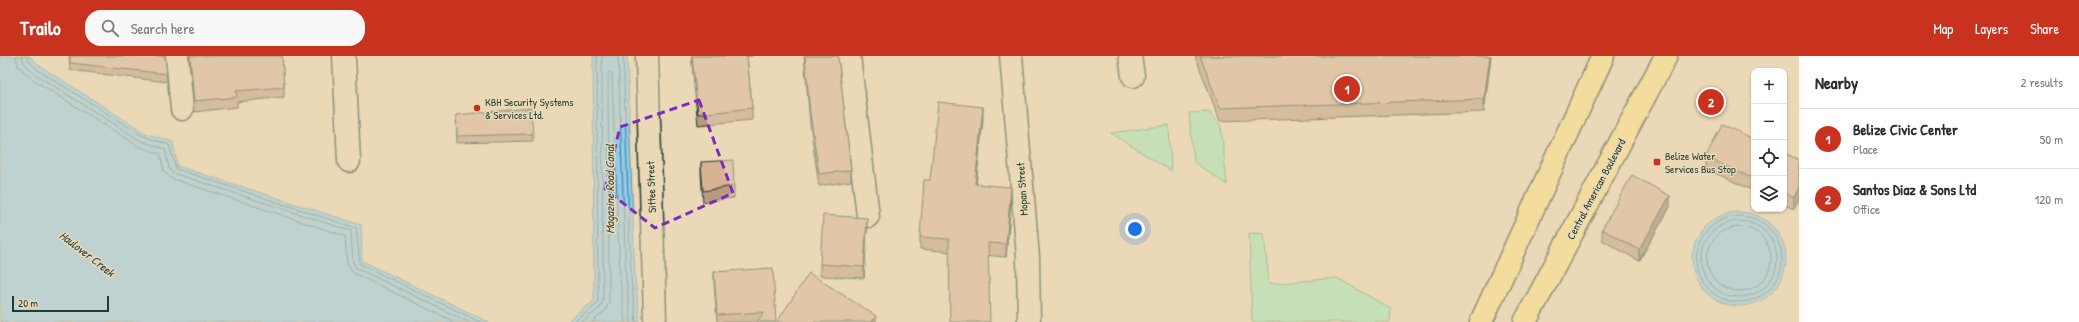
<!DOCTYPE html>
<meta charset="utf-8">
<style>
:root{--surface:#fff;--page:#f7f7f7;--text:#2b2b33;--muted:#7c7c81;--line:#e1e1e2;--accent:#c8321e}
body{margin:0;font-family:"Patrick Hand",sans-serif;background:var(--page);color:var(--text)}
.controls{position:absolute;right:12px;top:12px;display:grid;overflow:hidden;border-radius:8px;box-shadow:0 1px 3px #0004}
.controls button{width:36px;height:36px;display:grid;place-items:center;padding:0;border:0;border-bottom:1px solid var(--line);background:var(--surface);color:var(--text);font:20px sans-serif}
.scale{position:absolute;left:12px;bottom:10px;width:97px;box-sizing:border-box;padding-left:4px;border:2px solid #1f3d34;border-top:0;font-size:11px;line-height:14px;white-space:nowrap;color:#1f3d34;-webkit-text-stroke:3px #ead8b6;paint-order:stroke}
.you{position:absolute;left:1135px;top:173px;width:14px;height:14px;margin:-10px;border:3px solid #fff;border-radius:50%;background:#1a73e8;box-shadow:0 0 0 6px #1a73e833}
.badge{display:grid;place-items:center;width:26px;height:26px;border-radius:50%;background:var(--accent);color:#fff;font-size:13px;font-weight:700}
.pin{position:absolute;translate:-50% -50%;border:2px solid #fff;box-shadow:0 1px 4px #0006}
.list{margin:0;padding:0;list-style:none}
h2{display:flex;justify-content:space-between;align-items:center;height:52px;margin:0;padding:0 16px;font-size:17px}
h2 small{font-size:13px;font-weight:400;color:var(--muted)}
.list li{display:grid;grid-template-columns:26px 1fr auto;gap:12px;align-items:center;box-sizing:border-box;height:60px;padding:0 16px;border-top:1px solid var(--line)}
.list b{display:block;font-size:15px;white-space:nowrap}
.list p{margin:0;font-size:13px;white-space:nowrap;color:var(--muted)}
.list em{font-size:13px;font-style:normal;color:var(--muted)}
.icon{flex:none;width:22px;height:22px;fill:none;stroke:currentColor;stroke-width:2;stroke-linecap:round;stroke-linejoin:round}
.map{position:relative;flex:none;width:1799px;height:266px;overflow:hidden}
header{display:flex;align-items:center;gap:24px;box-sizing:border-box;height:56px;padding:0 20px;background:var(--accent);color:#fff}
header strong{font-size:19px}
nav{display:flex;gap:22px;margin-inline-start:auto;font-size:14px}
.search{width:280px;height:36px;background:var(--page);display:flex;align-items:center;gap:10px;box-sizing:border-box;padding:0 14px;border-radius:16px;color:var(--muted);font-size:15px}
main{display:flex}
aside{flex:1;background:var(--surface)}
.map>svg:first-child{display:block}
</style>
<header>
<strong>Trailo</strong>
<div class="search"><svg class="icon" aria-label="search" viewBox="0 0 24 24"><circle cx="10" cy="10" r="6"/><path d="M15 15l6 6"/></svg>Search here</div>
<nav><a>Map</a><a>Layers</a><a>Share</a></nav>
</header>
<main>
<div class="map">
<svg width="1799" height="266" viewBox="0 0 1799 266">
<rect width="100%" height="100%" fill="#ead8b6"/>
<filter id="ink" filterUnits="userSpaceOnUse"><feTurbulence type="fractalNoise" baseFrequency=".025" numOctaves="2"/><feDisplacementMap in="SourceGraphic" scale="8" xChannelSelector="R" yChannelSelector="G"/><feConvolveMatrix kernelMatrix="1 2 1 2 8 2 1 2 1" color-interpolation-filters="sRGB"/></filter>
<g filter="url(#ink)">
<path fill="#9ee7b5" stroke="#5e9274" d="M1209,56l12,14 6,59 -33,-23 -5,-49z
M1169,69l2,46 -60,-38z
M1249,177l15,1 5,50 68,-6 54,31 -1,13h-138z"/>
<path fill="#8ecbef" stroke="#6292a4" d="M0,0h29l11,10 105,67 28,9 4,24 184,59 1,36 127,61h-489z
M593,0h34l8,222 5,44h-73l27,-21z
M1692 203a47 47 0 1 1 94 0a47 47 0 1 1-94 0Z"/>
<g fill="none" stroke-linecap="round" stroke-linejoin="round">
<path stroke="#4b767f" stroke-width="1" d="M16,0l2,10 14,13 106,67 22,8 4,17 6,7 175,58 2,27 6,10 102,49
M22,0l2,7 11,11 106,67 24,8 4,19 4,5 178,58 2,31 3,6 113,54
M27,0l1,4 10,10 105,66 26,9 7,24 180,59 4,36 120,58
M618,0l8,223 5,43
M623,0l8,222 5,44
M1696 203a43 43 0 1 1 86 0a43 43 0 1 1-86 0Z
M1701 203a38 38 0 1 1 76 0a38 38 0 1 1-76 0Z
M1707 203a32 32 0 1 1 64 0a32 32 0 1 1-64 0Z
M574,266l22,-17 2,-4 -1,-245
M582,266l18,-14 3,-7 -1,-245
M592,266l13,-11 4,-9 -1,-228 2,-2 2,2 8,205 5,43"/>
<defs>
<path id="minor" d="M177,0l5,53
M344,0l5,105
M647,0l8,262
M849,0l19,160
M1011,0l17,201 1,65
M1130,0l3,20"/>
<path id="major" d="M1481,266l122,-266
M1525,266l141,-266"/>
</defs>
<use href="#minor" stroke="#1f3d34" stroke-width="25"/>
<use href="#major" stroke="#1f3d34" stroke-width="25"/>
<use href="#minor" stroke="#ead8b6" stroke-width="22"/>
<use href="#major" stroke="#ffdf80" stroke-width="22"/>
</g>
<path fill="#ba997f" stroke="#1f3d34" d="M69,0h96l2,26 -97,-12z
M189,0h93l2,31v10l-47,5v5l-43,5z
M691,0h61h-5l5,52v12l-54,5z
M804,0h34l13,114v11l-32,5 -9,-62z
M1195,0h296l-7,56 -264,9z
M456,59l77,19v7l-76,2z
M983,63l-7,65 35,15 -5,58 -86,-8v-12z
M1754,83v52l-48,-22v-12z
M1784,97l15,7v39l-5,10 -10,-4z
M701,106l33,24v12l-31,4 -2,-28z
M1670,151l-31,54 -37,-21v-11z
M867,173l-3,49 -44,-2v-12z
M714,216l62,50h-59l-3,-38z"/>
<path fill="#977d68" stroke="#1f3d34" d="M1490,0h1l-7,56v-13z
M983,51v12l-8,77v-12z
M1011,131v12l-5,58v-13z
M1799,131v12l-5,10v-11z
M1670,140v11l-31,54v-11z
M867,162v11l-3,49v-11z
M876,260v6h-4z"/>
<path fill="#d8b294" stroke="#1f3d34" d="M70,0h95l2,18 -97,-11z
M190,0h92l2,31 -48,4 1,6 -43,4z
M692,0h55l5,52 -54,6z
M805,0h33l13,114 -32,4 -9,-61z
M1200,0h290l-6,43 -264,9z
M938,46l45,5 -8,77 36,3 -5,57 -18,-1 2,79h-40l-1,-83 -29,-2 4,-57h6z
M531,52l2,26 -76,2 -1,-21z
M1722,68l32,15v40l-48,-22z
M1784,97l15,7v27l-5,11 -10,-5z
M733,104l1,26 -31,5 -2,-29z
M1632,119l38,21 -31,54 -37,-21z
M823,159l44,3 -3,49 -44,-3z
M773,212l3,54h-19l7,-10 -47,3 -3,-43z
M809,217l67,43 -4,6h-95z"/>
</g>
<path d="M0 0H1799V266H0ZM699,44l34,93 -78,35 -50,-39 15,-62z" fill="#ead8b6" fill-opacity=".55" fill-rule="evenodd"/>
<path fill="none" stroke="#7b2cbf" stroke-width="3" stroke-dasharray="8 5" stroke-linejoin="round" d="M699,44l34,93 -78,35 -50,-39 15,-62z"/>
<g fill="#c8321e" stroke="#ead8b6" stroke-width="1.5">
<circle cx="477" cy="52" r="4"/>
<rect x="1653" y="102" width="8" height="8" rx="2"/>
</g>
<g text-anchor="middle" stroke-width="3" stroke-linejoin="round" paint-order="stroke">
<g font-size="11" fill="#1f3d34" stroke="#ead8b6" text-anchor="start">
<text x="485" y="50">KBH Security Systems<tspan x="485" dy="13">&amp; Services Ltd.</tspan></text>
<text x="1665" y="104">Belize Water<tspan x="1665" dy="13">Services Bus Stop</tspan></text>
</g>
<g font-size="11" fill="#1f3d34" stroke="#ead8b6">
<text transform="translate(651 131) rotate(-92)" y="4">Sittee Street</text>
<text transform="translate(1022 133) rotate(-94)" y="4">Mopan Street</text>
<text transform="translate(1596 133) rotate(-62)" y="4">Central American Boulevard</text>
</g>
<g font-size="12" font-style="italic" fill="#2a4b47" stroke="#ead8b6">
<text transform="translate(610 133) rotate(-90)" y="4">Magazine Road Canal</text>
<text transform="translate(87 198) rotate(38)" y="4">Haulover Creek</text>
</g>
</g>
</svg>
<div class="controls">
<button>+</button>
<button>−</button>
<button><svg class="icon" aria-label="locate" viewBox="0 0 24 24"><circle cx="12" cy="12" r="6"/><path d="M12 2v4M12 18v4M2 12h4M18 12h4"/></svg></button>
<button><svg class="icon" aria-label="layers" viewBox="0 0 24 24"><path d="M12 4l9 5-9 5-9-5zM3 14l9 5 9-5"/></svg></button>
</div>
<div class="scale">20 m</div>
<div class="you"></div>
<div class="pin badge" style="left:1347px;top:33px">1</div>
<div class="pin badge" style="left:1711px;top:46px">2</div>
</div>
<aside>
<h2>Nearby<small>2 results</small></h2>
<ul class="list">
<li><span class="badge">1</span><div><b>Belize Civic Center</b><p>Place</p></div><em>50 m</em></li>
<li><span class="badge">2</span><div><b>Santos Diaz &amp; Sons Ltd</b><p>Office</p></div><em>120 m</em></li>
</ul>
</aside>
</main>
